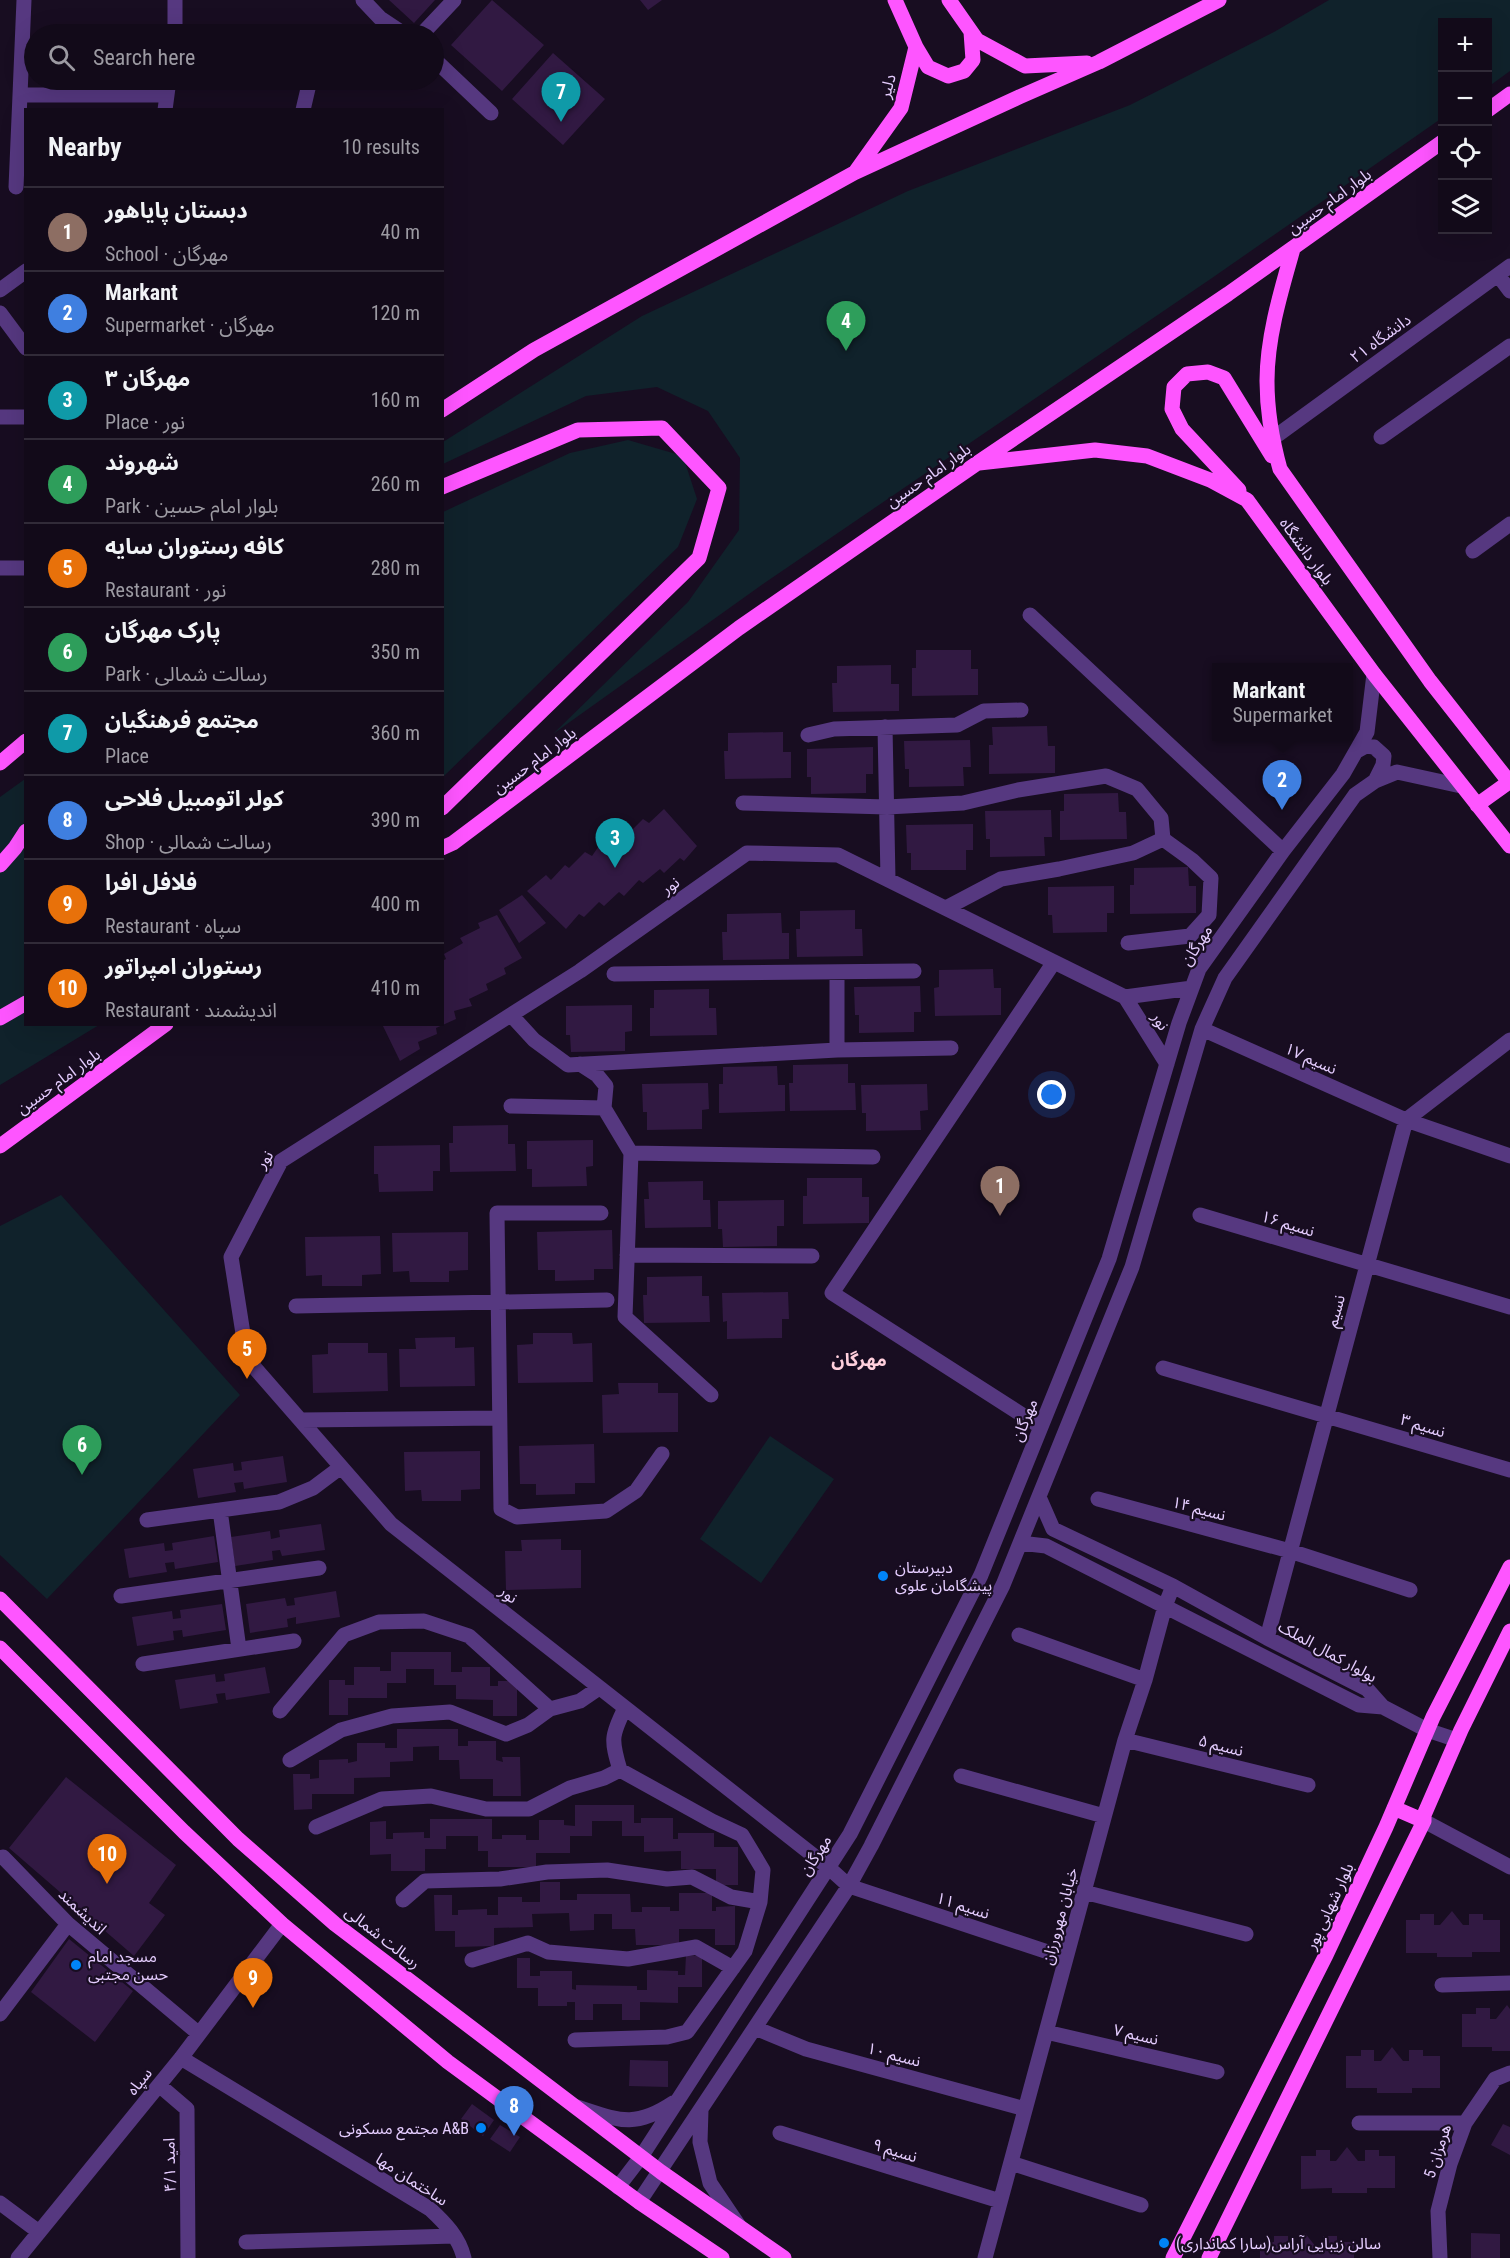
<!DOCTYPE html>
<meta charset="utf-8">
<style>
:root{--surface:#120a19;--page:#1b1322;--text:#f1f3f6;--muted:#9c9aa2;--line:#312b38;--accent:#ea580c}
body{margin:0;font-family:"Roboto Condensed","Noto Sans Arabic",sans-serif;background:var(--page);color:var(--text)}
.controls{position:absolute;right:18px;top:18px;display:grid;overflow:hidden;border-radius:0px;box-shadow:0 6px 24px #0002}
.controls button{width:54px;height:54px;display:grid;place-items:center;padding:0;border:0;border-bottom:2px solid var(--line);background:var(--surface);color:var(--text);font:30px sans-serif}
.you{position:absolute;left:1052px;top:1095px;width:21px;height:21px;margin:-15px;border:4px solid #fff;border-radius:50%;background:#1a73e8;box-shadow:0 0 0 9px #1a73e833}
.badge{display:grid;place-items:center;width:39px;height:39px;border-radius:50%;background:var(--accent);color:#fff;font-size:20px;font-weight:700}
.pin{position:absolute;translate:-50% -50px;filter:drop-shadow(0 2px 3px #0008)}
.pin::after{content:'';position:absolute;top:32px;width:21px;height:18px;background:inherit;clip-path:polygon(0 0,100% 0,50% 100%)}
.popup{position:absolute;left:1212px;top:663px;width:141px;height:78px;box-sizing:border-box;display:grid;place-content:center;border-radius:0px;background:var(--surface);filter:drop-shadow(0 2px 4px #0005);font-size:20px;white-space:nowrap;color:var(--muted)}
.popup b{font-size:22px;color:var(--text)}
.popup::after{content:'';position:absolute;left:50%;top:100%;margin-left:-12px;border:12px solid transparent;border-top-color:var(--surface)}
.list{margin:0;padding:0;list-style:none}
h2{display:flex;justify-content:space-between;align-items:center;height:78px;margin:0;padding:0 24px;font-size:26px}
h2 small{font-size:20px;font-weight:400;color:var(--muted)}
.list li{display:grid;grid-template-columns:39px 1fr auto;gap:18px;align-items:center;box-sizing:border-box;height:84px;padding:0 24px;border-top:2px solid var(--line)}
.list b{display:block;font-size:22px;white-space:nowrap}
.list p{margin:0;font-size:20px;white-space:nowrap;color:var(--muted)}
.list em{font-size:20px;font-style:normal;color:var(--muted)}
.icon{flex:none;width:33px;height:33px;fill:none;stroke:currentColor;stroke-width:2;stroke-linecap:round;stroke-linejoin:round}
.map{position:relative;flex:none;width:1510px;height:2258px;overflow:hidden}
.search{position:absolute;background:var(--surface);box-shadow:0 6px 24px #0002;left:24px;top:24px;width:420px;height:66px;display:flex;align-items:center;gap:15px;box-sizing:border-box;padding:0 21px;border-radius:33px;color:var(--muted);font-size:22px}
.panel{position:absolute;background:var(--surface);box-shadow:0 6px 24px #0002;left:24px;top:108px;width:420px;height:918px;border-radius:0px}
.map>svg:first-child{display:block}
</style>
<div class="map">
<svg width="1510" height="2258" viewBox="0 0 1510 2258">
<rect width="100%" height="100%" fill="#180d21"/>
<path fill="#10222b" d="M1329,0h181v71l-22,16v-65h-46v96l-230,160 -449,306 -210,150 135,-132 51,-72 1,-72 -32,-47 -51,-24 -71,9 -143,68v-22l199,-126 266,-125 222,-86 144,-73z
M628,440l55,16 14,43 -19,48 -235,230v-265l127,-59z
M25,779l1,245 73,1 -99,60v-288z
M61,1195l179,200 -193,204 -47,-44v-329z
M770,1436l64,43 -73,104 -61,-44z"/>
<path fill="#311942" d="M389,0h46l-21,23z
M492,0l52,45 -42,46 -51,-46z
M640,0h22l-14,10z
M553,53l52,46 -42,46 -51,-46z
M916,650h55v19h7v26l-66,1v-28h4z
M891,665v19h8v27l-66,1 -1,-29h5v-17z
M1047,726l1,20h7v27l-66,1v-29h4l-1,-18z
M783,732v20h8v26l-66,1 -1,-28h4v-18z
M970,740l1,27h-8l1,19 -55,1v-18h-4l-1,-28z
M873,747v27h-7v19l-55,1v-17h-4v-28z
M1118,793l1,19h7l1,27 -67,1v-29h4v-17z
M664,809l33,37 -13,15 -4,-3 -16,15 -4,-4 -17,14 -4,-3 -15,16 -5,-4 -15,14 -5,-4 -15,15 -5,-3 -13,15 -39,-38 19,-16 5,5 14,-15 4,3 16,-16 7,4 11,-16 5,6 15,-15 5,3 15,-15 6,4z
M1051,810l1,27h-8l1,19 -55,1v-18h-4l-1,-28z
M973,824v26h-7v20h-55v-17h-4l-1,-28z
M1188,867l1,19h7v27l-66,1v-29h4v-17z
M1114,886v27h-7v19l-54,1 -1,-18h-4v-28z
M522,895l24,28 -27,20 -20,-33z
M855,910v19h7l1,27 -66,1 -1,-28h4v-18z
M781,913l1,20h7v26l-66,1 -1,-28h5v-18z
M497,915l25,43 -18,10 2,6 -20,10 2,6 -19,9 3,7 -18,5 2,8 -20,9 1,6 -19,8 2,7 -20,12 -18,-37h60v-63l4,-2 -2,-5 19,-11 -3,-5 20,-10 -2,-5z
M993,969l1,19h7v27l-66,1 -1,-28 5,-1v-17z
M920,986l1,26h-7v20l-55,1v-18h-4l-1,-28z
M709,989v19h7l1,27 -67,1v-28h4v-18z
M632,1005v26l-7,1v19l-54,1 -1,-17h-4v-29z
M848,1064v19h7l1,27 -66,1 -1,-28h4v-18z
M777,1066l1,19h7v26l-66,2v-29h4v-17z
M708,1083l1,26 -7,1v19l-55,1v-18h-4l-1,-28z
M927,1084l1,26 -8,1 1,19 -55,1v-18h-4l-1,-28z
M508,1125v19h7l1,27 -66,1 -1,-29h4v-17z
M593,1140v26l-7,1 1,19 -55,1v-18h-5v-28z
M440,1145v26h-7v20l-54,1 -1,-18h-4v-28z
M807,1178h55v19h7v26l-66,1v-28h4z
M703,1181v19h7l1,27 -66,1 -1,-29h5l-1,-17z
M784,1200v26h-7v20l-54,1 -1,-18h-4v-28z
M612,1230l1,39h-19v11l-39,1v-11h-17l-1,-38z
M468,1232v38l-19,1v11h-39l-1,-11 -16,1 -1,-39z
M380,1236l1,38 -19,1v11h-40v-11l-16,1 -1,-39z
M702,1276v20h7l1,26 -66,1 -1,-28h4v-18z
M788,1292l1,27h-7v19l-55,1v-18l-4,1 -1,-29z
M533,1333h39l1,11 19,-1 1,39 -75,1 -1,-38 16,-1z
M455,1337v11l19,-1 1,39 -75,1 -1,-38h17l-1,-11z
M328,1343h40v10h19l1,38 -75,2 -1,-38 16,-1z
M618,1383h40v10h20v39l-75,1 -1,-38 17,-1z
M594,1444l1,39h-20v11l-39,1v-11h-16l-1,-38z
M480,1451v38l-19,1v11h-39l-1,-11 -16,1 -1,-39z
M283,1456l4,26 -43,7 -1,-7 -9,1 2,9 -38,6 -5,-29 40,-6 1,8 8,-1 -1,-8z
M321,1524l4,26 -43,6 -2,-6 -8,1 1,9 -38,6 -4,-29 39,-6 1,8 9,-2 -1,-7z
M214,1536l4,26 -43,7 -1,-7 -9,1 2,9 -38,6 -5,-29 40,-6 1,8 8,-1 -1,-7z
M561,1539v11h20v38l-75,2 -1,-39h17l-1,-11z
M336,1591l4,26 -44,7v-7l-9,2 1,8 -38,6 -4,-29 39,-6 2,8 8,-1 -1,-7z
M222,1604l4,26 -43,7 -1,-7 -9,1 1,9 -37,6 -5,-29 40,-6 1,8 8,-1 -1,-8z
M391,1652h60v20h11v-5h28v19h8v-5h19v35h-24v-16l-37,-1v-14h-22v-16h-28v14h-19v15h-39v17h-19v-35h16v5h9v-18h26v4h11z
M265,1667l5,26 -44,7 -1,-7 -9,1 2,9 -38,6 -5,-29 40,-6 1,8 9,-1 -1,-7z
M397,1729h61v17h10v-5h28v19l7,2 -1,-5h18l1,39h-28v-17h-33l-1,-19h-20v-14l-26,1v14l-23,1v15l-36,1v16h-42v15l-18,1 -1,-36h17v5l9,-1v-18l29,-1v4l9,-2v-18h28v5h12z
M66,1777l110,88 -27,38 16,12 -31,41 -125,-108z
M575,1805h59v18h7v-5h32v21h5v-6h36v14h24v38h-22v-16h-35v-18l-37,1v-16h-22v-15h-30v15h-22v17h-34v14h-48v-16h-10v-15h-32v13h-21v22h-34v-17l-21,1v-33l16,-1v18h7v-6l31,-1v6h6v-19h62v20h10v-4h24v5h13v-20h25v5l11,1z
M540,1882h20v18h17v-6h53l1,18h11v-5h28v4h9v-18h33v18h4v-4l19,-1v39h-20v-16h-36v16h-43l-1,-16h-23v-15h-18v16l-24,1 -1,-18 -37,1 1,13 -39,1v18l-39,1v-16h-20l-1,-36h18v20h6v-5l29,-1v6h11v-18h24v5h18z
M1452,1911l11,14h6v-11h14v6h17v32h-28v5h-35v-4h-31v-33h14v-6h14v11h6z
M69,1939l64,52 -38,51 -64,-50z
M686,1955l16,1v31h-24v16l-38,-1v18h-18v-16h-29v16h-18v-18h-8v4h-29v-18h-21v-30h13v18h10v-5h32v18l4,1v-5l61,1v4h10v-20l31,1v4h7z
M1507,2005l3,4v42h-18v-4h-30v-33h14v-6h14v11h6z
M1392,2047l11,14h6v-11h14v6h17v32h-28v5h-35v-5h-31v-32h15v-6h13v11h7z
M630,2060l38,1v26l-39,-1z
M472,2104l22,16 -11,16 -22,-17z
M1503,2124l7,3v28l-19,-10z
M500,2125l20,12 -10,15 -20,-13z
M1347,2147l11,14h7v-11h14v6h16v32h-28v5h-35v-5l-31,1v-33h15v-6h14v11h6z
M1305,2233l11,14h7v-11h14v6h17v16h-94v-16h14v-6h14v11h6z
M1471,2233l29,1v24h-29z"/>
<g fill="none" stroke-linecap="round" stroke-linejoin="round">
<path stroke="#563880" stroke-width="15" d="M363,0l17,18 24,16
M175,33l36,1
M175,34v-34
M422,34l32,-34
M434,59l57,54
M20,95l4,-95
M165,110l4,-30
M303,110l7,-30
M16,187l4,-92h147
M1498,275l12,16
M0,290l26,-19
M0,313l26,35
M0,417h26
M1381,437l129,-91
M1272,439l238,-173
M1473,551l37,-27
M0,568h26
M1030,615l253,236
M885,727l3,152
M808,735l26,-6 123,-4 27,-14 37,-1
M1357,751l9,-5 8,1 10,9 -1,9 -8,16
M743,803l144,4 76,-4 55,-13 88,-14 31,13 24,29 2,21
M946,908l55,-29 58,-10 74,-16 30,-14
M1128,943l62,-7 19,-21 2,-37 -19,-18 -29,-21
M837,972v78
M614,974l300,-3
M511,1015l23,25 34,25 269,-15 114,-2
M1202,1029l204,91 104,36
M1167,1064l-42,-67 67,-9
M511,1106l93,2 2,-22 -9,-11 -17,-11
M604,1108l27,45 242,4
M631,1153l-6,164 86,78
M601,1213h-104l4,296 16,8 89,-6 30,-20 26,-37
M1200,1215l310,92
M627,1255l185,1
M296,1306l311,-6
M1163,1368l347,102
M300,1420l199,-2
M1041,1427l-209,-134 222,-331
M1039,1497l14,32 120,57 94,52 100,51 16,18 44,23 30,10
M1098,1499l192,52 120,39
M220,1510l19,139
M147,1520l132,-18 34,-14 28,-21
M1020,1543l26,3 313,159 24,2
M121,1596l198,-28
M1019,1635l126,45
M1267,1638l139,-518 104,-80
M143,1664l151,-23
M280,1711l64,-76 35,-13 45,-1 45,15 81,73
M1125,1740l183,45
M290,1760l51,-30 51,-14 58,-4 56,22 22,-9 22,-16 30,-8 19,-13
M961,1776l143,40
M1424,1821l86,46
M316,1827l66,-28 49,-3 55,13h43l41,-21 34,-10 16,-8
M3,1857l65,67 130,109
M1084,1892l162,42
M403,1900l22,-19 75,-2 47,-7 60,-2 60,9 25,-2 39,20 29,5
M1066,1958l-217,-72 -21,-19 -437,-343 -144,-165 -16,-102 50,-96 299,-190 167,-118 91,2 287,142
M472,1960l56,-17 20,9 80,7 68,-12 37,21
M1442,1985l68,-2
M0,2014l68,-90
M755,2028l51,21 219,60
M1046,2032l171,40
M575,2040l92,-3 20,-5 58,-81 15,-49 3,-32 -21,-35 -30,-14 -92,-51c-9,-30 -9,-34 5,-62
M181,2058l249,151c15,14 29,28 34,49
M159,2085l28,24 1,149
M577,2107c41,13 57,22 96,-4
M701,2110l-1,32 10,41 29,43
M1359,2123h106
M780,2133l220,68
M1011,2163l130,42
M618,2187l23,-30 209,-323 131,-259 128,-316 70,-236 20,-54 84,-118 60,-77 24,-42 7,-58
M639,2202l210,-316 22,-40 132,-261 129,-318 70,-238 23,-51 130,-183 20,-14 22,-9 64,14
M0,2203l39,29
M246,2242l208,-6
M18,2258l163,-200 101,-134
M985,2258l140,-518 20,-60 20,-74 8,-20
M1440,2258l-2,-47 12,-47 15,-41 30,-44 15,-6"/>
<path stroke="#fe55ff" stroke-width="15" d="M949,0l28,40 48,26 62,-3
M916,47l12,20 20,9 16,-5 9,-11 -2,-28
M1488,110l22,-16
M856,171l45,-63 15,-61 -21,-47
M1293,249c-12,42 -26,88 -26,132 0,30 5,59 13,88l150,212 80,102
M442,410l92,-60 320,-177 165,-76 80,-35 120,-62
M979,463l116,-13 52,6 63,24 37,20 127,174 136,172
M442,487l136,-57 84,-2 57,60 -20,70 -257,250
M1239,490l-57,-61 -10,-20 2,-22 13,-13 21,-2 16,6 48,78
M0,763l26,-22
M1477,805l32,-23
M442,848l11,-5 286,-215 237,-164 252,-170 214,-152
M0,865l15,-17 11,-17
M0,1018l26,-15
M0,1146l166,-122
M0,1599l238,240 97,85 326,248 123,86
M0,1648l184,184 98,92 166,138 191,140 83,56
M1394,1808l30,13
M1173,2258l153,-303 60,-128 47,-110 77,-150
M1209,2258l215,-437v-6l37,-85 49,-99"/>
</g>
<g fill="#0084f8" stroke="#180d21" stroke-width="2">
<circle cx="883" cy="1576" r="6"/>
<circle cx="76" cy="1965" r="6"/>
<circle cx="481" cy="2128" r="6"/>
<circle cx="1164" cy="2243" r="6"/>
</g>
<g text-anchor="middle" stroke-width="4.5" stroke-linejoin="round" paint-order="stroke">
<g font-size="16" fill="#e5cdff" stroke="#180d21">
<text transform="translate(887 86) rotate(-75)" y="6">دلیر</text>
<text transform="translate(1329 201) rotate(-36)" y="6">بلوار امام حسین</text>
<text transform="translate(1380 338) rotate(-36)" y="6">دانشگاه ۲۱</text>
<text transform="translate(928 475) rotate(-35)" y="6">بلوار امام حسین</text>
<text transform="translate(1307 551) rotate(54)" y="6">بلوار دانشگاه</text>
<text transform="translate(534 760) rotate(-37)" y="6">بلوار امام حسین</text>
<text transform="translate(670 885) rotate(-35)" y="6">نور</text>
<text transform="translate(1196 945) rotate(-57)" y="6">مهرگان</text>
<text transform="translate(1161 1021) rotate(58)" y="6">نور</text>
<text transform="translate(1311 1058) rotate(24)" y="6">نسیم ۱۷</text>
<text transform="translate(58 1081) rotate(-36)" y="6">بلوار امام حسین</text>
<text transform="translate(264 1159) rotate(-55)" y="6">نور</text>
<text transform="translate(1288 1223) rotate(17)" y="6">نسیم ۱۶</text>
<text transform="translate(1335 1311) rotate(-75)" y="6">نسیم</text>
<text transform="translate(1024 1420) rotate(-68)" y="6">مهرگان</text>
<text transform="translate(1423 1425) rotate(17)" y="6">نسیم ۳</text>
<text transform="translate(1199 1508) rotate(15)" y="6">نسیم ۱۴</text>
<text transform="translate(509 1594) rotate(38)" y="6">نور</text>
<text transform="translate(1328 1651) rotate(29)" y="6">بولوار کمال الملک</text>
<text transform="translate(1221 1745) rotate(14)" y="6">نسیم ۵</text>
<text transform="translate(815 1855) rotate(-57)" y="6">مهرگان</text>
<text transform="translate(963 1905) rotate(18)" y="6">نسیم ۱۱</text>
<text transform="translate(1329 1906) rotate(-65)" y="6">بلوار شهابی پور</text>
<text transform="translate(83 1911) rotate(43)" y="6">اندیشمند</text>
<text transform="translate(1059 1916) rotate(-75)" y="6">خیابان مهرورزان</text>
<text transform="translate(383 1937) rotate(38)" y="6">رسالت شمالی</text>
<text transform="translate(1136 2034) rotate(13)" y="6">نسیم ۷</text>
<text transform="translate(894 2054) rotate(15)" y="6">نسیم ۱۰</text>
<text transform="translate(139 2081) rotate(-51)" y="6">سپاه</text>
<text transform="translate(895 2150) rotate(17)" y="6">نسیم ۹</text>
<text transform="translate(1437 2151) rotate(-72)" y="6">هرمزان 5</text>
<text transform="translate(169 2165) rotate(-91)" y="6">امید ۴/۱</text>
<text transform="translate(412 2179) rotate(33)" y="6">ساختمان مها</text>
</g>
<g font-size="16" fill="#e5cdff" stroke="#180d21" text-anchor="start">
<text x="895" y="1573">دبیرستان<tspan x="895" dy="18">پیشگامان علوی</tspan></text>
<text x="88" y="1962">مسجد امام<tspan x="88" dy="18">حسن مجتبی</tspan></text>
<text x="469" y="2134" text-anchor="end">مجتمع مسکونی A&amp;B</text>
<text x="1176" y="2249">سالن زیبایی آراس(سارا کمانداری)</text>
</g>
<g font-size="18" font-weight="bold" fill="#ffcfdc" stroke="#180d21">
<text x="859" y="1366">مهرگان</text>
</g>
</g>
</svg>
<div class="controls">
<button>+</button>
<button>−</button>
<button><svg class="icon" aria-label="locate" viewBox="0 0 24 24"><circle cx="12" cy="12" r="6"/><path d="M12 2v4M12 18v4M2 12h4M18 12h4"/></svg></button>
<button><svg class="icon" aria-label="layers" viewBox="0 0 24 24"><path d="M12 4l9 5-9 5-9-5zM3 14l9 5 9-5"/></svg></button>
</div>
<div class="you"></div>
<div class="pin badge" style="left:1000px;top:1216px;background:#8d6e63">1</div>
<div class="pin badge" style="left:1282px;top:810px;background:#3f7fe0">2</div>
<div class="popup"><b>Markant</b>Supermarket</div>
<div class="pin badge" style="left:615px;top:868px;background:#0f9aa8">3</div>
<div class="pin badge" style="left:846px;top:351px;background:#2e9e5b">4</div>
<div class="pin badge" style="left:247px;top:1379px;background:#e8710a">5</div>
<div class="pin badge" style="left:82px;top:1475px;background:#2e9e5b">6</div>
<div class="pin badge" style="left:561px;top:122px;background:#0f9aa8">7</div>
<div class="pin badge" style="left:514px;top:2136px;background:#3f7fe0">8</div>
<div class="pin badge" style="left:253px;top:2008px;background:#e8710a">9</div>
<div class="pin badge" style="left:107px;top:1884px;background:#e8710a">10</div>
<div class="search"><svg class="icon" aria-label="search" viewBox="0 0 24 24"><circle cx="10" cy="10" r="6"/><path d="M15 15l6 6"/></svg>Search here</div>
<section class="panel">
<h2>Nearby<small>10 results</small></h2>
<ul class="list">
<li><span class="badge" style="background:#8d6e63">1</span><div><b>دبستان پایاهور</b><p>School · مهرگان</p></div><em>40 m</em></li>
<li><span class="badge" style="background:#3f7fe0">2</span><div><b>Markant</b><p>Supermarket · مهرگان</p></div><em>120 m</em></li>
<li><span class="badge" style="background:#0f9aa8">3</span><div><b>مهرگان ۳</b><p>Place · نور</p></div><em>160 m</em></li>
<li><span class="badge" style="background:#2e9e5b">4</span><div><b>شهروند</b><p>Park · بلوار امام حسین</p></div><em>260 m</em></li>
<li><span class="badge" style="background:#e8710a">5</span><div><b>کافه رستوران سایه</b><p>Restaurant · نور</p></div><em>280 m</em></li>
<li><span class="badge" style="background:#2e9e5b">6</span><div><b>پارک مهرگان</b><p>Park · رسالت شمالی</p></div><em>350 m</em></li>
<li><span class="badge" style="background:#0f9aa8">7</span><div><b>مجتمع فرهنگیان</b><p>Place</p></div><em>360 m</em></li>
<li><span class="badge" style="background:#3f7fe0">8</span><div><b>کولر اتومبیل فلاحی</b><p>Shop · رسالت شمالی</p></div><em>390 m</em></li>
<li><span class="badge" style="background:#e8710a">9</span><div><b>فلافل افرا</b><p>Restaurant · سپاه</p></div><em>400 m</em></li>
<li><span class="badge" style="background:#e8710a">10</span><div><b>رستوران امپراتور</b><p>Restaurant · اندیشمند</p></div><em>410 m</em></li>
</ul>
</section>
</div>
